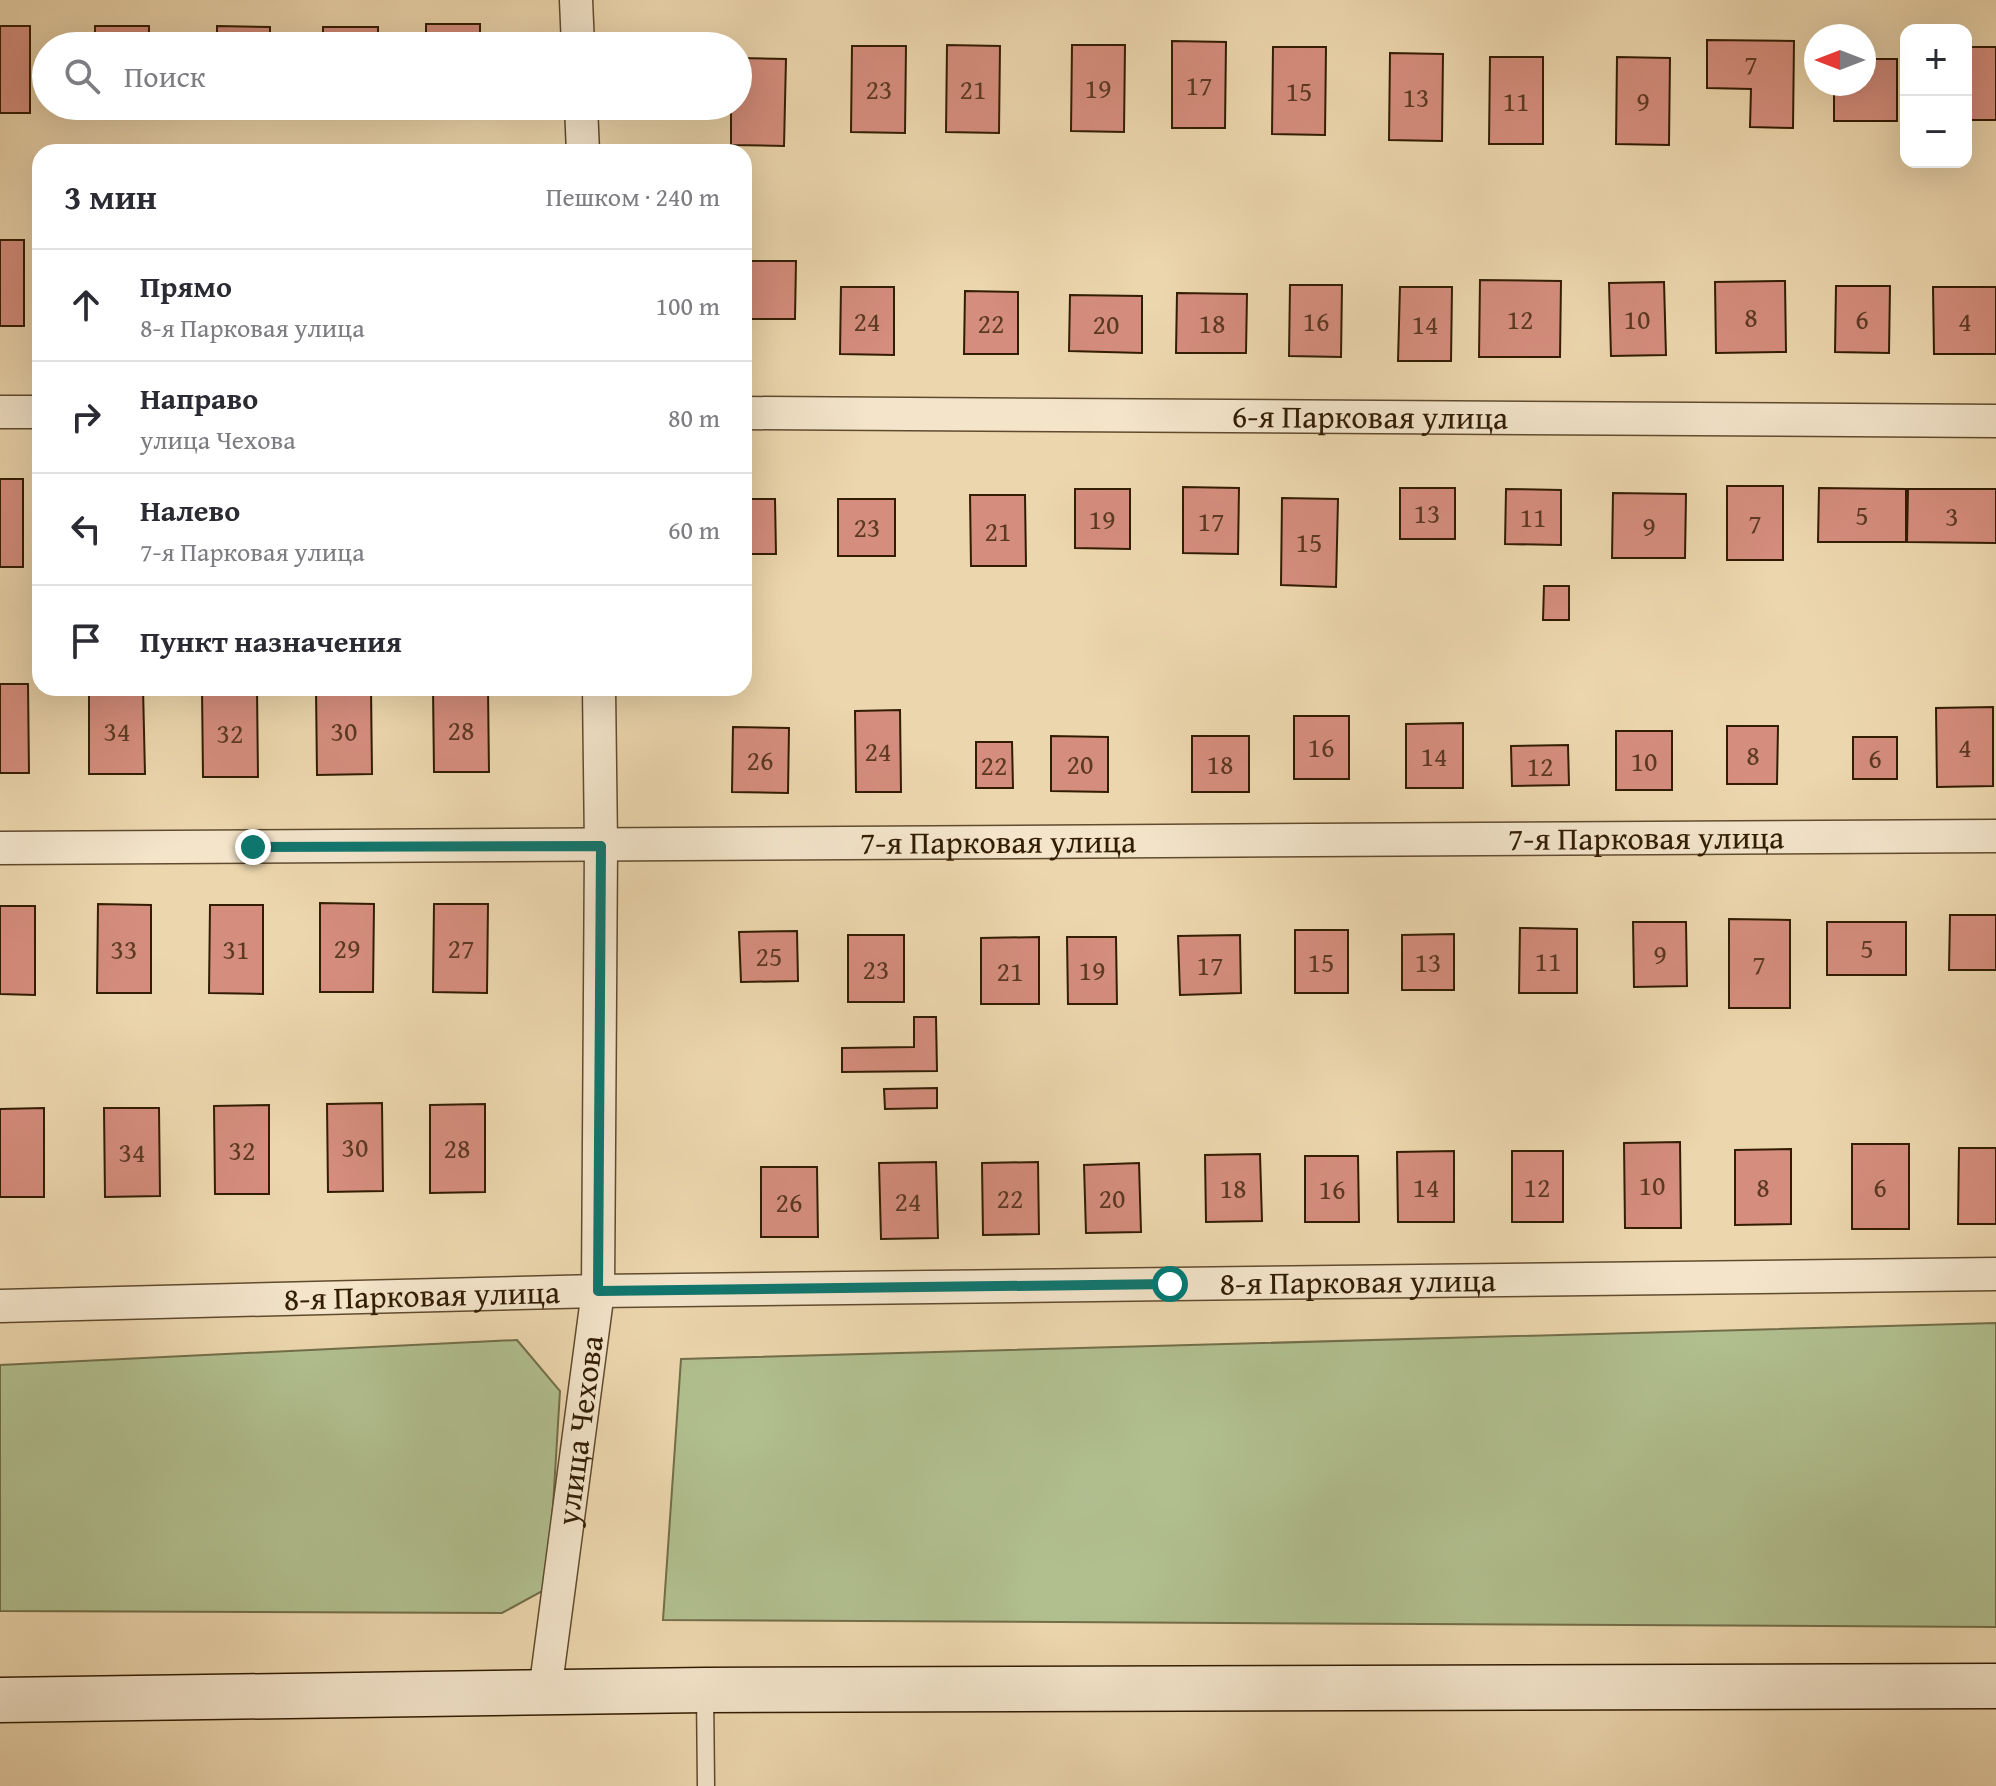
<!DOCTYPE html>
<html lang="ru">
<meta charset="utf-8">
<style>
:root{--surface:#fff;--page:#f7f7f7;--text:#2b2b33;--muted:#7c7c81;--line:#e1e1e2}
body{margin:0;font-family:"Gentium Book Plus",serif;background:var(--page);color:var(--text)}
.controls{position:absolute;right:24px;top:24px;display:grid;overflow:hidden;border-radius:16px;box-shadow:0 8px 32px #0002}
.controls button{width:72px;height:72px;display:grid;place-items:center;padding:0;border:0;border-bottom:2px solid var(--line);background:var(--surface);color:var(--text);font:40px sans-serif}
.compass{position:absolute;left:1804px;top:24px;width:72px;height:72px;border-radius:50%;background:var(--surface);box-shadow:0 8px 32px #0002;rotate:270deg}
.stop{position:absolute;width:24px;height:24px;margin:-18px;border:6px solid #0f766e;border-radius:50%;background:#fff}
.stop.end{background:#0f766e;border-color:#fff;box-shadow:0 2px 8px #0008}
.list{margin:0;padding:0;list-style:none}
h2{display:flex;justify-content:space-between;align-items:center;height:104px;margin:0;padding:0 32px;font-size:34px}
h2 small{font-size:26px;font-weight:400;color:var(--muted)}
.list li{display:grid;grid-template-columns:52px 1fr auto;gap:24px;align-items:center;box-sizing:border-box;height:112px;padding:0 32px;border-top:2px solid var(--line)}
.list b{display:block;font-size:30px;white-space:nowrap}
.list p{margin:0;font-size:26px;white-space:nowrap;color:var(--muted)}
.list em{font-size:26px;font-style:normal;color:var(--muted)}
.icon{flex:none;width:44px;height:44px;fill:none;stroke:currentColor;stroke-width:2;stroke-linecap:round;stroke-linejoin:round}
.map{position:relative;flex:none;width:1996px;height:1786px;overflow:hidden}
.search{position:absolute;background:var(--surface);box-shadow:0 8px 32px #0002;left:32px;top:32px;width:720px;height:88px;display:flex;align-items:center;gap:20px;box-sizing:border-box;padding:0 28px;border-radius:44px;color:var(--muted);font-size:30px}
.panel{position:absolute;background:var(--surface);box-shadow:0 8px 32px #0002;left:32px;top:144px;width:720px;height:552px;border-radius:24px}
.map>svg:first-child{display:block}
</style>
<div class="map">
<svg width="1996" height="1786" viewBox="0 0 1996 1786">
<rect width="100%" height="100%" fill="#ecd6ad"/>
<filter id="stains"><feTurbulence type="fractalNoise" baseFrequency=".0025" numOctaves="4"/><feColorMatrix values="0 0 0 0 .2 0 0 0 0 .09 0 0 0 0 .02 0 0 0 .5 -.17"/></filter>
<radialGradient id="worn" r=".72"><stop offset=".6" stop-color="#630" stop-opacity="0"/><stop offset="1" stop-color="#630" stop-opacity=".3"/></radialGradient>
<path fill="#b1bf8f" stroke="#726e49" stroke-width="2" d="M1996,1323v304l-1333,-7 18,-261z
M517,1340l43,51 -12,197 -46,25 -502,-2v-246z"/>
<path fill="#d58d7d" stroke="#321d03" stroke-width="2" d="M426,24h54v22h-54z
M0,26h30v87h-30z
M95,26h54v20h-54z
M217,26l53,1v19h-53z
M323,27h55v19h-55z
M1707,40l87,1 -1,87 -43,-1 1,-38 -44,-1z
M1172,41l54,1 -1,86h-53z
M947,45l53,1 -1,87 -53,-1z
M1072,45h53l-1,87 -53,-1z
M852,46h54l-1,87 -54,-1z
M1273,47h53l-1,88 -53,-1z
M1966,47h30v73h-30z
M1390,53l53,1 -1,87 -53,-1z
M1490,57h53v87h-54z
M1617,57l53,1 -1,87 -53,-1z
M738,58l48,1 -2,87 -53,-1v-39h7z
M1864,59h33v62h-63v-37h30z
M95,106h54v7h-54z
M217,106h53v7h-53z
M323,106h55v7h-55z
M426,106h54v6h-54z
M0,240h24v86h-24z
M744,261h52l-1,58h-51z
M1480,280l81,1 -1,76h-81z
M1785,281l1,71 -70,1 -1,-71z
M1664,282l2,73 -55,1 -2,-73z
M1290,285h52l-1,72 -52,-1z
M1836,286h54l-1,67 -54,-1z
M841,287h53v68l-54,-1z
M1400,287h52l-1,74h-53z
M1933,287h63v67h-62z
M965,291l53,1v62h-54z
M1177,293l70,1 -1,59h-70z
M1070,295l72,1v57l-73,-2z
M0,479h23v88h-23z
M1727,486h56v74h-56z
M1183,487l56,1 -1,66 -55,-1z
M1400,488h55v51h-55z
M1819,488l87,1v53h-88z
M1075,489h55v60l-55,-1z
M1506,489l55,1v55l-56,-1z
M1908,489h88v54l-89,-1z
M1613,493l73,1 -1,64h-73z
M970,495h55l1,71h-55z
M1282,498l56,1 -2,88 -55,-2z
M744,499h31l1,55h-32z
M838,499h57v57h-57z
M1544,586h25v34h-26z
M0,684h28l1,89h-29z
M89,688h54l2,86h-56z
M257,688l1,89h-55l-1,-88z
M316,688h55l1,86 -55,1z
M433,688h55l1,84h-55z
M1993,707v79l-56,1 -1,-79z
M900,710l1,82h-45l-1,-81z
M1294,716h55v63h-55z
M1463,723v65h-57v-64z
M1727,726h51l-1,58h-50z
M733,727l56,1 -1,65 -56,-1z
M1616,731h56v59h-56z
M1051,736l57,1v55l-57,-1z
M1192,736h57v56h-57z
M1853,737h44v42h-44z
M976,742h36l1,46h-37z
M1568,745l1,40 -57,1 -1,-40z
M320,903l54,1 -1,88h-53z
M98,904l53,1v88h-54z
M434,904h54l-1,89 -54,-1z
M210,905h53v89l-54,-1z
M0,906h35v89l-35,-1z
M1950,915h46v55h-47z
M1729,919l61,1v88h-61z
M1633,922h53l1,64 -53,1z
M1827,922h79v53h-79z
M1520,928l57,1v64h-58z
M1295,930h53v63h-53z
M797,931l1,50 -57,1 -2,-50z
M1454,934v56h-52v-55z
M848,935h56v67h-56z
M1240,935l1,58 -61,2 -2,-59z
M1039,937v67h-58v-66z
M1067,937h49l1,67h-49z
M914,1017h22l1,54 -95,1v-24l72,-1z
M937,1088v20l-52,1 -1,-20z
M382,1103l1,88 -55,1 -1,-88z
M485,1104v88l-55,1v-88z
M269,1105v89h-54l-1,-88z
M44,1108v89h-44v-88z
M104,1108h55l1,88 -55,1z
M1680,1142l1,86h-56l-1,-85z
M1852,1144h57v85h-57z
M1959,1148h37v76h-38z
M1791,1149v75l-56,1v-75z
M1454,1151v71h-56l-1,-70z
M1512,1151h51v71h-51z
M1260,1154l2,67 -56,1 -1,-67z
M1305,1156h53l1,66h-54z
M936,1162l2,76 -57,1 -2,-76z
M1038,1162l1,72 -56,1 -1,-72z
M1139,1163l2,69 -55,1 -2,-68z
M761,1167h56l1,70h-57z"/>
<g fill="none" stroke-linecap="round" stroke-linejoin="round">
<defs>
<path id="service" d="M705,1691l1,95"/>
<g id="minor">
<path d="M576,0l2,46"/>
<path d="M581,106l2,46"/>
<path d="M0,412h40"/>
<path id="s1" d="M744,413l1252,8"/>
<path id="s2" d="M0,848l1996,-12"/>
<path id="s3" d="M0,1306l598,-15 1398,-17"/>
<path id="s4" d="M545,1692l53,-401 3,-445 -2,-158"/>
</g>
<path id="secondary" d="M0,1700l705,-10 1291,-4"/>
</defs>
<use href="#service" stroke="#604b2e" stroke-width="19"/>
<use href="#minor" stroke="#604b2e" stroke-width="35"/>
<use href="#secondary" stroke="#321d03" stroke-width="47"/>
<use href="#service" stroke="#f3e4ca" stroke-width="16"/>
<use href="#minor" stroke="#f3e4ca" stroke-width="32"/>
<use href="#secondary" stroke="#f3e4ca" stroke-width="44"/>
</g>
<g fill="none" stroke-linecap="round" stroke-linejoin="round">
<path stroke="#0f766e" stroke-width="10" d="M253,847l348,-1 -3,445 572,-7"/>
</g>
<g text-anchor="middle" stroke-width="7" stroke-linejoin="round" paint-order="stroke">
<g font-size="28" fill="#5b3922">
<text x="1751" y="74">7</text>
<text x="1199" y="95">17</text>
<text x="1098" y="98">19</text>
<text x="879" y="99">23</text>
<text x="973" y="99">21</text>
<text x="1299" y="101">15</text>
<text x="1416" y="107">13</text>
<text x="1516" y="111">11</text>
<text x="1643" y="111">9</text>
<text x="1751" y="327">8</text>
<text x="1520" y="329">12</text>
<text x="1637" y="329">10</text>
<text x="1862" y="329">6</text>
<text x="867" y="331">24</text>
<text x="1316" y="331">16</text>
<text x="1965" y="331">4</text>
<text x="991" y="333">22</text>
<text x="1212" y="333">18</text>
<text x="1106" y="334">20</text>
<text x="1425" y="334">14</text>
<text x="1427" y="523">13</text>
<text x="1862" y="525">5</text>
<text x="1952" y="526">3</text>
<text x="1533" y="527">11</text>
<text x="1102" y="529">19</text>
<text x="1211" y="531">17</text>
<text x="1755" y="533">7</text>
<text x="1649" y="536">9</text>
<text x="867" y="537">23</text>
<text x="998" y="541">21</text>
<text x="1309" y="552">15</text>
<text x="461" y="740">28</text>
<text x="117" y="741">34</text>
<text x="344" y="741">30</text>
<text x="230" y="743">32</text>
<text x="1321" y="757">16</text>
<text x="1965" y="757">4</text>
<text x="878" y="761">24</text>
<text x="1753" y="765">8</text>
<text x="1434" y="766">14</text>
<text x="1875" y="768">6</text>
<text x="760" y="770">26</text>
<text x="1644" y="771">10</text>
<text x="1080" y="774">20</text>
<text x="1220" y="774">18</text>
<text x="994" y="775">22</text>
<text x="1540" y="776">12</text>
<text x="347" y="958">29</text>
<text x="461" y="958">27</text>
<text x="1867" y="958">5</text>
<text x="124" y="959">33</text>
<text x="236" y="959">31</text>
<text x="1660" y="964">9</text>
<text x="769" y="966">25</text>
<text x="1548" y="971">11</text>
<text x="1321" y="972">15</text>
<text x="1428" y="972">13</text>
<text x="1759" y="974">7</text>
<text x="1210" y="975">17</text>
<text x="876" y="979">23</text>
<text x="1092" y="980">19</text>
<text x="1010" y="981">21</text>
<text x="355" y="1157">30</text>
<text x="457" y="1158">28</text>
<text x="242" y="1160">32</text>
<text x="132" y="1162">34</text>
<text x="1652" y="1195">10</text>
<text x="1426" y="1197">14</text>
<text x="1537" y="1197">12</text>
<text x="1763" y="1197">8</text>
<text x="1880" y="1197">6</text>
<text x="1233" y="1198">18</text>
<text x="1332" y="1199">16</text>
<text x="1010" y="1208">22</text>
<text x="1112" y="1208">20</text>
<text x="908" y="1211">24</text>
<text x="789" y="1212">26</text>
</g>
<g font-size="32" fill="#321d03" stroke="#f3e4ca">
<text dy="11" stroke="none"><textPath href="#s1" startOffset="626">6-я Парковая улица</textPath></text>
<text dy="11" stroke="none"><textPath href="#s2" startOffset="1646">7-я Парковая улица</textPath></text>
<text dy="11" stroke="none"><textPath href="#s2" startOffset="998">7-я Парковая улица</textPath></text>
<text dy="11" stroke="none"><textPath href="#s3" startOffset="1358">8-я Парковая улица</textPath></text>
<text dy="11" stroke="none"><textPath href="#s3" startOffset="422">8-я Парковая улица</textPath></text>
<text dy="11" stroke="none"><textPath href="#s4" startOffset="264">улица Чехова</textPath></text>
</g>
</g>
<rect width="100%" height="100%" filter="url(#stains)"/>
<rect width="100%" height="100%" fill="url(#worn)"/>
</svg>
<div class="controls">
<button>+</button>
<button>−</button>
</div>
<svg class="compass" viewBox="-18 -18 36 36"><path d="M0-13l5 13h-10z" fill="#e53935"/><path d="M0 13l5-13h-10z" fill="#7c7c81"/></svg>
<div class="stop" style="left:1170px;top:1284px"></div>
<div class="stop end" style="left:253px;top:847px"></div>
<div class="search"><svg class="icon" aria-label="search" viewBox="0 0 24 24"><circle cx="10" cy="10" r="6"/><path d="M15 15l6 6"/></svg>Поиск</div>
<section class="panel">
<h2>3 мин<small>Пешком · 240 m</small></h2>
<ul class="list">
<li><svg class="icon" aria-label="ahead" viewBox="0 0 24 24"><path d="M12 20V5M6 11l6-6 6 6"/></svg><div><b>Прямо</b><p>8-я Парковая улица</p></div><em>100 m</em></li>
<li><svg class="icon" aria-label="right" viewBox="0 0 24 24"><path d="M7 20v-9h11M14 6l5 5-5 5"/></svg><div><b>Направо</b><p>улица Чехова</p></div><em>80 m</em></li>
<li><svg class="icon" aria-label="left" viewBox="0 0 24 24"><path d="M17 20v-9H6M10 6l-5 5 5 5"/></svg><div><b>Налево</b><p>7-я Парковая улица</p></div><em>60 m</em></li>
<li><svg class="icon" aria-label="arrive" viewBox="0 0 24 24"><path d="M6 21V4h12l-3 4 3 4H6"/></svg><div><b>Пункт назначения</b></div></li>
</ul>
</section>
</div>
